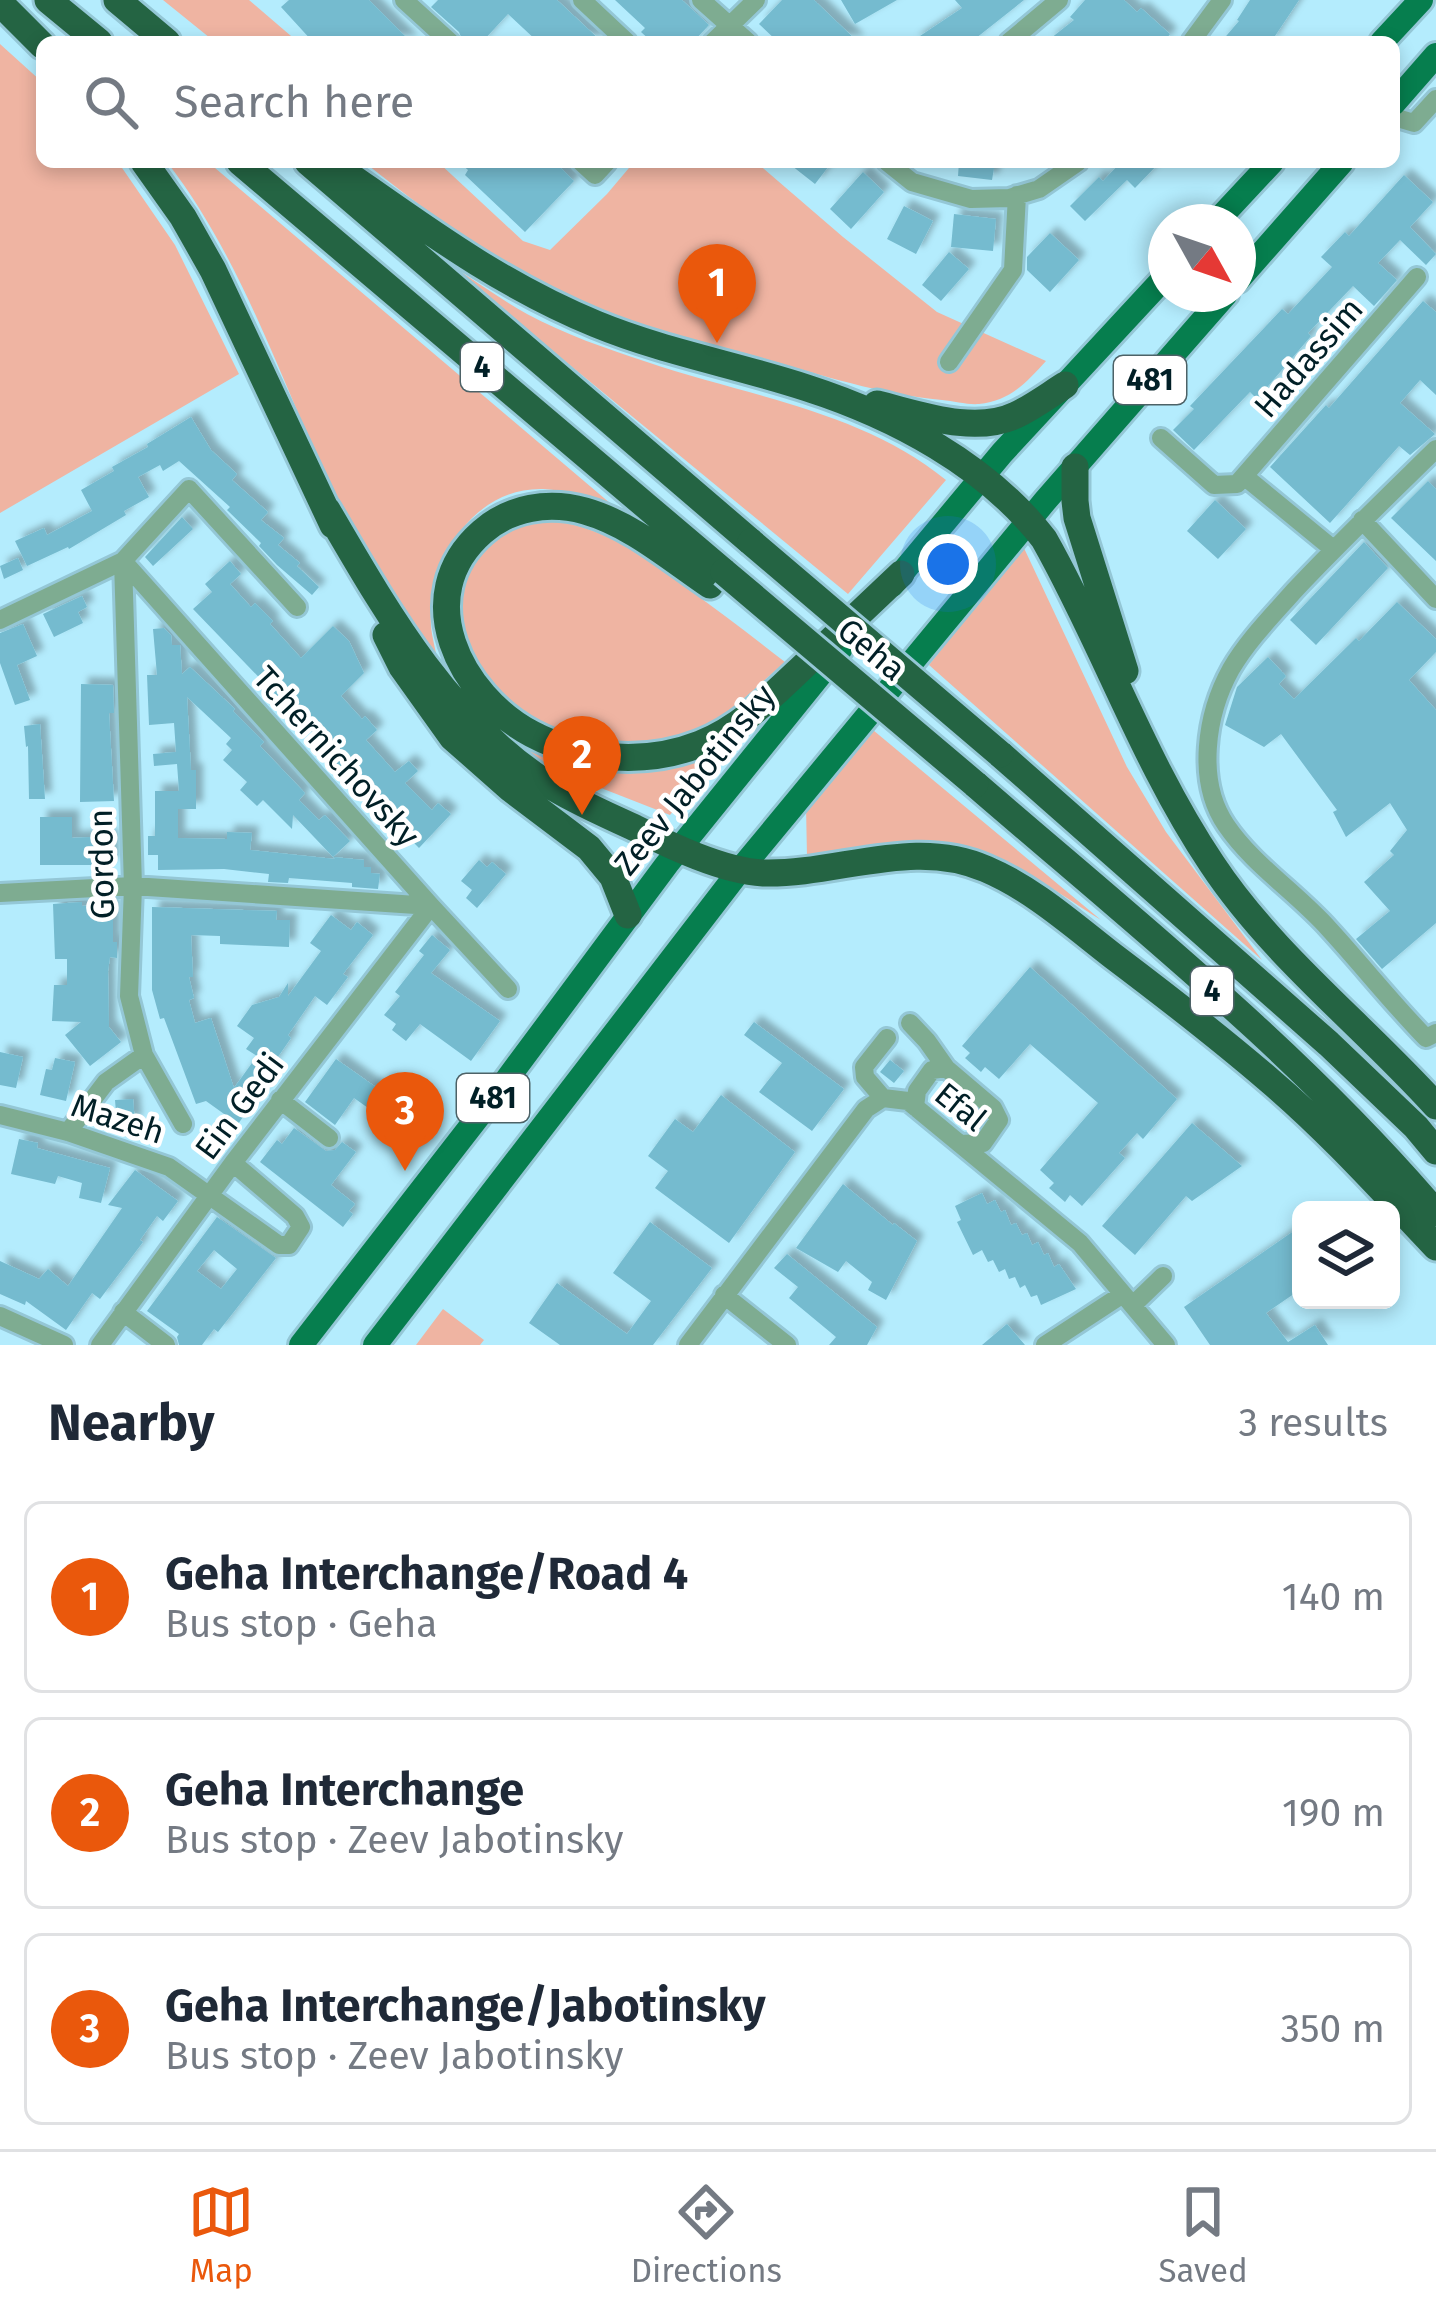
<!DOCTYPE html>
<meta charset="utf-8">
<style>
:root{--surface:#fff;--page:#f2f2f3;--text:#1f2937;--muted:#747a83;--line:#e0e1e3;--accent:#ea580c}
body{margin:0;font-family:"Fira Sans",sans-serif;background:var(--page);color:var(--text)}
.controls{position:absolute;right:36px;bottom:36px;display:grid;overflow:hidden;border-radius:18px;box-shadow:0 6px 18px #0003}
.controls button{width:108px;height:108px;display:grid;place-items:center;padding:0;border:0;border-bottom:3px solid var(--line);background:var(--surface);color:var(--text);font:60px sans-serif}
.compass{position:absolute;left:1148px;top:204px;width:108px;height:108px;border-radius:50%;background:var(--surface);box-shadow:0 6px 18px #0003;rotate:130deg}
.you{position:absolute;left:948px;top:564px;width:42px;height:42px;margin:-30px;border:9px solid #fff;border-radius:50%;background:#1a73e8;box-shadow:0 0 0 18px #1a73e833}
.badge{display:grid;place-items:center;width:78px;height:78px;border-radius:50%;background:var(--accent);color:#fff;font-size:39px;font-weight:700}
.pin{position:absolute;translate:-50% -99px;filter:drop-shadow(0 3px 6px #0008)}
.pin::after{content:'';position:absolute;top:63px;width:42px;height:36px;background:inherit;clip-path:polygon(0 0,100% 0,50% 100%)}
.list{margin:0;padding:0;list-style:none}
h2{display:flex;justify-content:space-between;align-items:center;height:156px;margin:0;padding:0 48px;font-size:51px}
h2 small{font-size:39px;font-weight:400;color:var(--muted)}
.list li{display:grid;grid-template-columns:78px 1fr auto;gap:36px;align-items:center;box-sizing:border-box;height:192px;margin:0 24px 24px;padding:0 24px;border:3px solid var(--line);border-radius:18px}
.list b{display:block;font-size:45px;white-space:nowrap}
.list p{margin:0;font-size:39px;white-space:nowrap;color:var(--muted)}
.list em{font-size:39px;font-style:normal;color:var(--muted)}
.icon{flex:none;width:66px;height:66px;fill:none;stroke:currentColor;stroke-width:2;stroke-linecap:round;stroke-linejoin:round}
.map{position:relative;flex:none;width:1436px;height:1345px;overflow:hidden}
.search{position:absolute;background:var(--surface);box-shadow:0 6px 18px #0003;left:36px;right:36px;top:36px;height:132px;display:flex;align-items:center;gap:30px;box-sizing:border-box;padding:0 42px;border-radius:18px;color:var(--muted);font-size:45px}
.sheet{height:804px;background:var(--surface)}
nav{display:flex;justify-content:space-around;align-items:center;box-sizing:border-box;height:168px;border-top:3px solid var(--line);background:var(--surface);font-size:33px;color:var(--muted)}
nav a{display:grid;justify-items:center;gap:6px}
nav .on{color:var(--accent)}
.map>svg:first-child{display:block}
</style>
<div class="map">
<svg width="1436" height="1345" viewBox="0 0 1436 1345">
<defs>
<filter id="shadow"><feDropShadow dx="7" dy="-7" stdDeviation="3" flood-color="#0004"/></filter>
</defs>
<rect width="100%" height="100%" fill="#b4ecfd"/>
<path fill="#efb4a2" d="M163,0h86l49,42h-83z
M0,44l42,38v80h76l57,83 64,129 -239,139z
M167,162h41l416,353c-25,-10 -53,-25 -81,-26 -70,-2 -116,73 -112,137 1,12 5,25 7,37 -32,-42 -61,-84 -85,-131 -64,-122 -101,-260 -186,-370z
M364,162h74l85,79 27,9 57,-56 27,-32h122l87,75 94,75 109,49c-19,21 -36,40 -67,43 -11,1 -25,-3 -37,-4 -64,-6 -125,-26 -187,-44 -65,-18 -131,-32 -192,-62 -71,-35 -138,-83 -199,-132z
M441,259c29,18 56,38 86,55 37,20 80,35 120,48 100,34 215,49 299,118l-98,114z
M554,521c53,7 91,37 133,67 33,24 66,49 98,74 -28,24 -54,52 -87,67 -25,11 -54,16 -81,14 -26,-2 -57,-10 -79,-23 -55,-30 -101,-100 -62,-159 19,-28 46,-38 78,-40z
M1023,546l104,221 39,65 96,128 -333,-295z
M494,721l55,30 184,-14 -63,78 -115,-45 -31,-21z
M873,730l228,190c-39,-24 -88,-62 -133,-73 -46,-12 -114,4 -161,10l-1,-51z
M443,1309l41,31 -4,5h-64z"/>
<path fill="#75bbcf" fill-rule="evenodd" filter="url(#shadow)" d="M289,0h80l42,42h-98l-32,-35z
M438,0h119l45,42h-64l-30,-28 -26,28h-19l-4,-10 -28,-25z
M615,0h67l27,25 -16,17h-41l-11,-10 4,-4z
M782,0h32l44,42h-80l-19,-18z
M841,0h56l-42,24z
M955,0h69l-53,42h-60l51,-34z
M1085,0h39l13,12 4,-4 29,26 -6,8h-118l28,-22 -4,-3z
M1250,0h49l-28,42h-50l18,-21 -2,-1z
M459,162h96l19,19 -49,51 -60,-57 3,-5z
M787,162h45l-17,22z
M959,162h36l-3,18 -34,-4z
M1121,162h39l-25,26 -8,-8 -42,41 -15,-15 29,-29 4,4z
M863,172l21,20 -33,37 -21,-20z
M1404,175l29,27 -23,25 26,27 -10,11 -26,-25 -22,23 19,17 -23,26 -21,-20 -45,47 3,3 -54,63 -7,-7 -56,58 -21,-20 21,-21 -4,-3 92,-97 6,5 44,-47 -11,-10 24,-25 4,4z
M904,206l29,15 -17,33 -29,-15z
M954,214l42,5 -3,32 -42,-4z
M1050,233l29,27 -29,32 -23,-22v-13z
M949,252l20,17 -28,32 -19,-16z
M1423,301l13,11v83l-16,-15 -20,23 35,31 -25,21 -11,-9 -69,77 -60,-56 56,-62 3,3z
M191,417l20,33 26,24 -5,6 36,32 -7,8 23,18 -6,7 22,18 -3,3 22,21 -7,8 -35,-30 -18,-19 2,-3 -34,-33 3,-3 -51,-46 -16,10 -3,-6 -22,12 11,20 -25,14 2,4 -57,34 -1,-2 -41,19 -12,-25 29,-13 3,7 45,-24 -11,-21 33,-19 -2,-4 36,-20 -1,-3z
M1428,481l8,8v72l-45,-43z
M1215,500l31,29 -28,30 -31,-28z
M182,517l11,12 -40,37 -8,-9z
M1364,542l24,26 -72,77 -26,-25z
M18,558l5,12 -19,9 -4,-13z
M230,561l11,13 -11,10 21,23 4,-4 18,18 -3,3 31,34 32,-32 16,15 15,32 -23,23 21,23 3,-3 12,14 -11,10 29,32 14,-11 9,10 -13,12 27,27 6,-7 13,11 -32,34 -94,-95 4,-3 -136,-141 19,-17 -7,-8z
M82,596l5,11 -9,5 5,11 -29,14 -11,-23z
M1397,602l39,37v13l-27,28 27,30v213l-54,46 -26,-30 34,-28 -26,-29 30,-27 -4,-4 17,-21 -17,-27 -44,34 -13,-25 4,-2 -56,-76 -17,13 -39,-22 12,-38 31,-30 18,19 -7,8 15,15 62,-61 3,3z
M23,624l14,32 -20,9 13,35 -15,5 -15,-42v-30z
M164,628l7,7 1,10h8l2,29 8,-7 45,42 -2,2 31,31 -4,4 45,47 -6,7 20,20 6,-5 25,26 -17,16 31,3v7h7v6l9,1 -2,15 -26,-2v-4l-63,-5 -1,5 -20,-1 1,-8 -45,-5 -66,1v-15h-10v-19h7v-45h24l-2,-27 -23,2 -1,-12 23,-2 -2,-29 -25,2 -2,-50h10l-4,-46zM187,697l44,41 -5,6 6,6 -9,10 24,22 -7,8 17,16 6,-6 29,29 1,-14 42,44 -85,-9 2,-17 -25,-1v7l-49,-1v-29h18v-39h-5z
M81,684l32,1 1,28h-5l5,88 -34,1z
M40,724l5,75h-16l-1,-53 -2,1 -2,-21z
M40,817h32v21l39,-2 1,29h-72z
M479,860l8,7 5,-5 14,12 -29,34 -11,-10 6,-8 -11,-9z
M82,902v4l31,-1v37h4v16l-7,-1 -2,14 1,56 12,15 -31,24 -25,-31 16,-13 -29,-1 2,-36h13v-26h-12l-2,-55z
M152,907l125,4 -1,9h14l-1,27 -69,-3v-8l-29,-1 2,42h-4l5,21 -5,2 6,23 16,-5 23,70 23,-32 -11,-7 8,-11 -17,-12 15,-21 27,-8 9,-14v13l33,-45 -11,-8 21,-28 20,15 6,-8 16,13 -30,39 5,3 -21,28 -12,-9 -27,39 3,3 -29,42 5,4 -29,40 -32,-23 -10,3 -32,-86 -4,1 -8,-29z
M432,935l18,15 -19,23 69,48 -29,40 -51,-37 -14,17 -14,-11 4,-6 -12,-9 16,-19 -5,-4 29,-37 -5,-4z
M1030,967l147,132 -34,40 -6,-6 -18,20 6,5 -43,48 -12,-11 -5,7 -16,-14 5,-5 -14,-13 58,-67 -68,-59 -31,35 -14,-12 -4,5 -16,-14 5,-5 -8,-7z
M754,1022l90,67 -32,42 -53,-39 23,-29 -38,-28z
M0,1052l23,5 -7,31 -16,-3z
M55,1058l20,4 -9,39 -26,-6 6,-26 6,1z
M336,1059l44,31 7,-10 20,14 -19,28 -34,-24 -19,27 -30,-23z
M890,1060l14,11 -10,12 -14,-11z
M721,1095l74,57 -66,91 -74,-55 13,-17 -20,-15 27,-37 18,13z
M133,1099l2,24 -18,1 -2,-24z
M1192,1123l50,43 -50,35 -6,-5 -51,59 -33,-29z
M294,1128l32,23 9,-1 7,-8 14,10 -25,33 24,19 -6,7 4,3 -10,13 -83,-65 17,-22 5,4z
M19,1139l19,4 -1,5 73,20 -9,35 -22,-5 3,-15 -24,-7 -3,8 -44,-10z
M135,1170l43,31 -15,20 -6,-5 -17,24 3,2 -43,57 -8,-6 -26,37 -40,-29 -1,4 -25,-11v-33l39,18 9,-10 20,17 54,-78 -14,-3z
M843,1184l50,41 1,-2 23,18 -31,59 -18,-10 4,-8 -26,-21 -8,11 -42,-24z
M982,1193l5,11 8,-4 6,12 4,-2 6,15 5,-2 6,12 5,-2 5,12 6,-3 6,13 4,-2 6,14 5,-3 17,25 -35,16 -4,-10 -6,2 -6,-12 -5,3 -5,-11 -6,2 -4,-10 -6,3 -6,-12 -5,2 -6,-12 -9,5 -16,-33 4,-2 -6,-14z
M217,1217l59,41 -58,74 -4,-3 -12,16h-23l-2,-8 2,-3 -32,-23zM214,1250l23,19 -16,20 -24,-18z
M650,1222l62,46 -59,77h-93l-31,-22 28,-40 70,51 24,-33 -38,-28z
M1301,1226v63l-35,24 22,29 27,-17 13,20h-118l-26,-38z
M787,1254l90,73 -10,18h-38l7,-8 -47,-39 9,-11 -24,-19z
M1007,1324l18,21h-43z"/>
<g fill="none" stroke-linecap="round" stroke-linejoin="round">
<defs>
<path id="minor" d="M404,0l46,42
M582,0l45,42
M701,0l47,42
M713,42l43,-42
M1009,42l50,-42
M1191,42l31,-42
M1394,117l20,6 22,-24
M581,162l14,13 12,-13
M887,162l25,20 59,17 38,-1 30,-9 39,-27
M949,362l64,-92 4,-75
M1161,438l53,47 23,-1 180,-207
M1436,449c-48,47 -96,93 -142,142 -22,25 -46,49 -63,78 -25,45 -35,112 -5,156 27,40 71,68 103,104 33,36 63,74 97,109l10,-5
M1244,476l89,73
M1362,520l74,79
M123,561l308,345 77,83
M0,620l123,-59 66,-72 108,118
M0,893l133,-7 298,20
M910,1023l17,18 19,27
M144,1055l39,69
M883,1098l-18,-21 -1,-10 23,-29
M280,1100l49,38
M915,1107l2,-16 15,-21 14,-2 47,40 6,12 -16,23 -23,1
M0,1115l68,17 101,35 110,78h10l12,-18 -6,-11 -62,-53
M68,1132l38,-50 38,-27 -15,-59 4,-110 -10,-325
M724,1295l63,50
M1133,1305l30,-29
M123,1312l43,33
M0,1316l64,29
M100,1345l133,-182 198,-257
M688,1345l178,-236 17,-11 25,3 172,142 86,102
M1045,1345l78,-51"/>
<path id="major" d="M1382,42l39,-42
M1394,103l42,-48
M1216,222l56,-60
M1238,280l104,-118
M892,585l110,-132 164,-177
M301,1345l201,-259 165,-222 173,-214
M375,1345l365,-475 305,-369 181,-207"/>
<path id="highway" d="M48,0l51,42
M117,0l50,42
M0,3l42,42
M144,162l39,55 30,53 120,255
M240,162l484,410
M308,162l443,380
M330,162c88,61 166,121 266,162 68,28 141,41 211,64 87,28 180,77 237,151 60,106 100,224 168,325 61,92 151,161 224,242
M877,404c42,10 97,31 139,11 17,-8 33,-20 49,-30
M1075,467v34l2,17 48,153
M327,510c59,101 119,208 219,273 28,18 59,31 89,45 36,18 88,43 128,45 75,2 151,-36 223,-4 47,20 87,56 127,87 53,40 106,81 156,124 60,51 113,110 167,167
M710,585c-40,-27 -79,-61 -125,-74 -36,-10 -75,-4 -103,21 -73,64 -22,164 50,202 51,27 115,31 168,10 42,-16 76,-52 108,-82 31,-29 62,-59 93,-88
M386,635l16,32 50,70 59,52 78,59 24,29 15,38
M1000,754l329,290 87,83 20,24
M975,784c157,136 326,270 461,429"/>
</defs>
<use href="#minor" stroke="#94c7d6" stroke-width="24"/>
<use href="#major" stroke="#94c7d6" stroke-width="30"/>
<use href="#highway" stroke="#94c7d6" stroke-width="33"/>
<use href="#minor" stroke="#7eac91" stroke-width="18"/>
<use href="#major" stroke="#067e4e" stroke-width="24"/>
<use href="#highway" stroke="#246443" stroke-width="27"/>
<defs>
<path id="highway-bridge" d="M751,542l249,212
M724,572l251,212"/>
</defs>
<use href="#highway-bridge" stroke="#94c7d6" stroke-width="33" stroke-linecap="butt"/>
<use href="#highway-bridge" stroke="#246443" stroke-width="27"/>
</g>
<g text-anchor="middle" stroke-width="9" stroke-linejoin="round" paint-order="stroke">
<g fill="#fff" stroke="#4d6267" stroke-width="3">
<rect x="461" y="343" width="42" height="48" rx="9"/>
<rect x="1114" y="356" width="72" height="48" rx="9"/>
<rect x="1191" y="967" width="42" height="48" rx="9"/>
<rect x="457" y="1074" width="72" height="48" rx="9"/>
</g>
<g font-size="30" font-weight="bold" fill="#011f26">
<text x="482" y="377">4</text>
<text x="1150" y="390">481</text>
<text x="1212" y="1001">4</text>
<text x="493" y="1108">481</text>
</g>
<g font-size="33" fill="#011f26" stroke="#fff">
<text transform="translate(1308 357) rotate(-49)" y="12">Hadassim</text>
<text transform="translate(872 649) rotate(40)" y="12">Geha</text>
<text transform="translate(337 756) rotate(48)" y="12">Tchernichovsky</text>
<text transform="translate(694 779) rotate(-51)" y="12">Zeev Jabotinsky</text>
<text transform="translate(101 864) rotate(-91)" y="12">Gordon</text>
<text transform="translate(239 1106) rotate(-53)" y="12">Ein Gedi</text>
<text transform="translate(961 1106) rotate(39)" y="12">Efal</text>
<text transform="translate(118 1118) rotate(18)" y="12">Mazeh</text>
</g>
</g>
</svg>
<div class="controls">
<button><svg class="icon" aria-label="layers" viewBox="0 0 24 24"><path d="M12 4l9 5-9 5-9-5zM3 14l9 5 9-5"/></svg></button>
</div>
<svg class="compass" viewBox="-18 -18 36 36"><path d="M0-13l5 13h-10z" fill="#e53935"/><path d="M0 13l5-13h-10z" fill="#747a83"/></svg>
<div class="you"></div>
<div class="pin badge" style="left:717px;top:343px">1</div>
<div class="pin badge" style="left:582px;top:815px">2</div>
<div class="pin badge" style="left:405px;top:1171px">3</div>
<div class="search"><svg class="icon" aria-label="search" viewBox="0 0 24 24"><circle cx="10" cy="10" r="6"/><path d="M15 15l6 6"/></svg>Search here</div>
</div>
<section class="sheet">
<h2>Nearby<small>3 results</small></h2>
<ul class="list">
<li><span class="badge">1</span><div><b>Geha Interchange/Road 4</b><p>Bus stop · Geha</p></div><em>140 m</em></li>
<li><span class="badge">2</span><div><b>Geha Interchange</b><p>Bus stop · Zeev Jabotinsky</p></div><em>190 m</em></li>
<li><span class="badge">3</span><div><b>Geha Interchange/Jabotinsky</b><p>Bus stop · Zeev Jabotinsky</p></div><em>350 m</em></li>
</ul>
</section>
<nav>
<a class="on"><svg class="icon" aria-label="map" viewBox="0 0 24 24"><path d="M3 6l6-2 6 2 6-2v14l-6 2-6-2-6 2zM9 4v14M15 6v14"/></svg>Map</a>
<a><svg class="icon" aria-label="directions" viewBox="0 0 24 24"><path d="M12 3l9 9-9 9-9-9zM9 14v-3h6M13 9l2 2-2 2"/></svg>Directions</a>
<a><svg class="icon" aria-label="saved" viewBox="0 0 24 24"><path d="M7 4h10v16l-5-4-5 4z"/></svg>Saved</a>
</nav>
